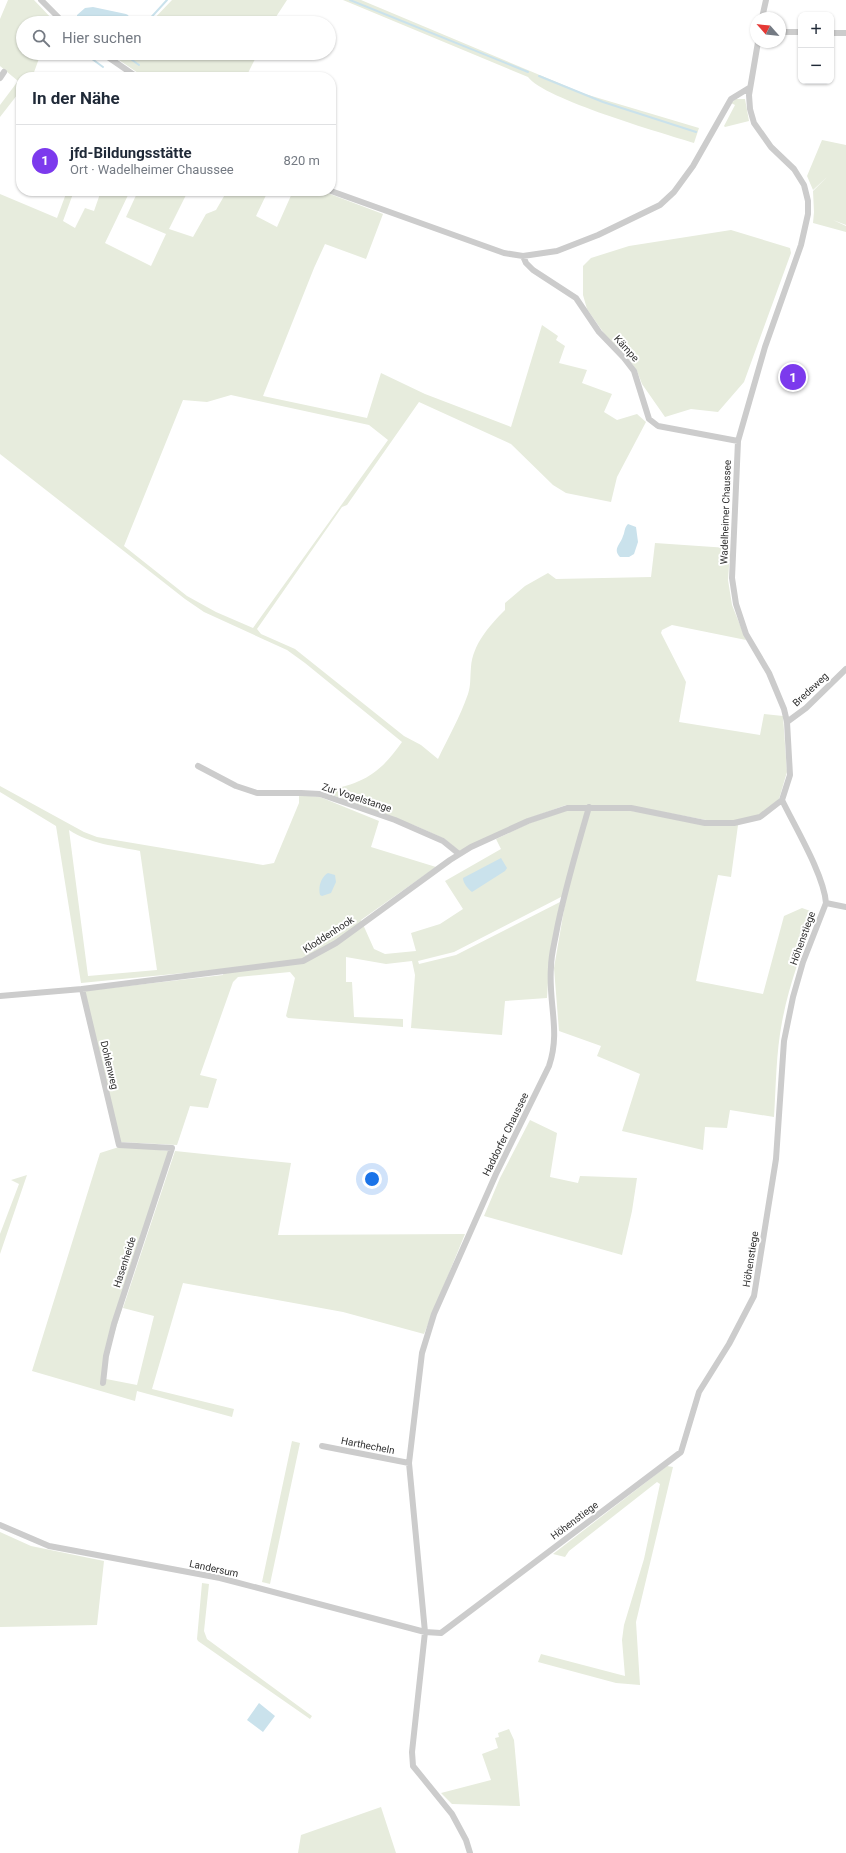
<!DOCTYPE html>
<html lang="de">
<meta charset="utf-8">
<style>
:root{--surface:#fff;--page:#f6f6f7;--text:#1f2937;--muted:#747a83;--line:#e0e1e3;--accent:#7c3aed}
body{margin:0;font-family:Roboto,sans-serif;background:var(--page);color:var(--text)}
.controls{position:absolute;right:12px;top:12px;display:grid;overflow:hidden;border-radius:8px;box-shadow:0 1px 3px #0004}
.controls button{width:36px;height:36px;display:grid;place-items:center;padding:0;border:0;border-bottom:1px solid var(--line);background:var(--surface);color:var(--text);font:20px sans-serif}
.compass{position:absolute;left:750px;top:12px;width:36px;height:36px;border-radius:50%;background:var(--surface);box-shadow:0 1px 3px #0004;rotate:297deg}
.you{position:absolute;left:372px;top:1179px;width:14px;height:14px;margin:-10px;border:3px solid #fff;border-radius:50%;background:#1a73e8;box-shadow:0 0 0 6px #1a73e833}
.badge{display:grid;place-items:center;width:26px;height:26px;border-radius:50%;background:var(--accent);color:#fff;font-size:13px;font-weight:700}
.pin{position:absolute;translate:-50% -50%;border:2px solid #fff;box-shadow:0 1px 4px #0006}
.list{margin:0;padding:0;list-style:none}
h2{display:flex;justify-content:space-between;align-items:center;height:52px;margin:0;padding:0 16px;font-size:17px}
h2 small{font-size:13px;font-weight:400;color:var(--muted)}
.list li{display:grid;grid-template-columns:26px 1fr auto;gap:12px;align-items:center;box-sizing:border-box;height:72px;padding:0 16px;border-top:1px solid var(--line)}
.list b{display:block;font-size:15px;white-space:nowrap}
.list p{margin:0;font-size:13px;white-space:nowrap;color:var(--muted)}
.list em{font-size:13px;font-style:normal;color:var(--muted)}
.icon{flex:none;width:22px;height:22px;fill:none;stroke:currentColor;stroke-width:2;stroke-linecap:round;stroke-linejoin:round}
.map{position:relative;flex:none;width:846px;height:1853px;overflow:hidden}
.search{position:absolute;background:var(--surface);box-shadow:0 1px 3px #0004;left:16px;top:16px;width:320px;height:44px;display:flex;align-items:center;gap:10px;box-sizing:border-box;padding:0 14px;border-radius:22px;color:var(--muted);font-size:15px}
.panel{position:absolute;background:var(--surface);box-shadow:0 1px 3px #0004;left:16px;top:72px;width:320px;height:124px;border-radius:16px}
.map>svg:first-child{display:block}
</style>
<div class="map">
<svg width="846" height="1853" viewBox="0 0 846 1853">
<rect width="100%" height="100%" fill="#fff"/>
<path fill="#e7ecdd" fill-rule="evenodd" d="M8,0h26l20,21 -1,2h-30v30h18l-8,22 -2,2h-10v13l-21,27v-12l18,-24 -18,-15v-47z
M172,0h115l-15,23h-122z
M343,0h18l224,94 114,34 -5,15c-32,-10 -150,-44 -166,-66z
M121,53h137l-12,24h-102l-28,-19z
M736,99h9l4,22 -24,6 -1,-1 11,-21 -4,-2z
M822,140l24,5v80l-13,-5 13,6v6l-33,-9 1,-11 -1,-21 14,-14 -14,13 -6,-14z
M67,191h7l-11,30 12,7 10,-20 9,3 7,-20h29l-25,52 46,23 15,-32 -40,-17 12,-26h50l-19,38 24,8 13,-23 10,-4 11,-19h41l-12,25 21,11 16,-36h29l61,23 -17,45 -41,-15 -11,24 -51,128 104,22 14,-45 44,21 86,33 31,-102 16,11 -2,4 9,6 -6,17 28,7 -5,13 30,11 -8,18 13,8 20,-6 9,8 -29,55 -6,25 -45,-9 -13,-8 -42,-41 -92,-42 -72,103 -5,2 -85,122 4,5 34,15 109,87 17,9 17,14c10,-21 22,-42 30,-65 3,-9 2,-17 3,-27 2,-23 18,-41 34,-57v-7l20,-17 23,-13 8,6 95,-2 4,-34 73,5 2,4 -2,28 4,25 14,35 -74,-15 -10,5 -1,3 25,49 -7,40 81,13 4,-21 19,2 4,56 -8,27 -19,16 -27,6 -27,-1 -75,-14 -65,-1 -36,13 -71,33 -14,-12 -29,-13 -95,-35c40,-6 58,-16 81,-49l-97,-79 -18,-13 -83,-38 -19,-13 -185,-145v-260l57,24zM231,395l138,30 19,15 -135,188 -37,-16 -29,-16 -63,-50 59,-146 24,2z
M731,230l59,18 1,5 -47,129 -26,30 -27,-3 -26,8 -23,-33 -5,-13 -8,-12 -21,-20 -21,-30 -4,-14v-29l8,-8 38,-12z
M0,786l84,46 13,5 166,28 11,-2 25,-60v-8l21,2 59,24 -8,26 65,20 -75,53 13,29 11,5 31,-3 -5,-18 29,-9 23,-15 -18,-28 56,-32 -5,-10 34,-16 37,-13 65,1 106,14 -7,52 -13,-2 -22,106 67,13 21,-78 18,-8 14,5c-13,35 -27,71 -34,109 -6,31 -6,63 -8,95l-44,-7 -3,18 -22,-1 -2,23 -81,-19 18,-57 -43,-18 4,-10 -42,-15 -5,-63 12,-70 -5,-1 -107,55 -36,9 1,3 37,-9 104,-53 -11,65 -2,31 -42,3 -3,34 -91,-7 4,-53 -3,-14 -26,3 -40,-7v25h6l2,35 49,2v8l-115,-9 -2,-2 9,-38 -5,-6 -52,5 -5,5 -33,93 17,4 -9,29 -18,-2 -13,39 -57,-3 -36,-151 139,-16 2,-6 -144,14 -25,-157 -56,-34zM69,830c21,14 47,16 71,21l17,119 -69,6z
M530,1120l27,13 -7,44 28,6 2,-7 57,2 -5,33 -10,44 -138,-39 16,-38z
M119,1147h13l37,4 -68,227 36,7 17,-69 -31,-8 52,-157 116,12 -13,72 187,-1 -41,100 -81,-22 -160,-29 -31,106 82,20 -2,8 -95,-26 -2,10 -103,-30 68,-218z
M27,1175l-27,79v-20l19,-50 -8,-4z
M292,1441l8,2 -30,141 -8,-2z
M667,1466l6,1 -37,155 4,63 -24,-2 -78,-21 3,-8 84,22 -3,-36 2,-15 20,-66 16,-75 -3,-2 -88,69 -4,6 -12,-3z
M0,1532l31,14 73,15 -7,64 -97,2z
M202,1583l7,1 -5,47 3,8 105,77 -2,3 -112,-78 -1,-2z
M509,1729l5,11 6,66 -68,-2 -11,-11 50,-13 -9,-26 16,-6 -3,-10 4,-1 -1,-4z
M381,1807l15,46h-98l3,-18z"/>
<path fill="#cae2ec" d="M93,7l33,7 2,1 3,5 -3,3h-17l1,-3 -3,-1 -4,4h-21l-7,-5v-3l8,-7z
M628,524l8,3 2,15 -4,12 -5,3h-9c-8,-8 1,-13 3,-21 2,-4 1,-8 5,-12z
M501,858l6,10 -2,3 -33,21c-4,-3 -9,-9 -9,-14z
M328,873l7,2 1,7 -5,11 -9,3 -2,-1c-2,-8 1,-18 8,-22z
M259,1703l16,13 -12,16 -16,-12z"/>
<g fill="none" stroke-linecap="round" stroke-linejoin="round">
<path stroke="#cae2ec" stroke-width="2" d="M350,0l178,72
M146,23l21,-23
M84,53l19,14
M128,57l11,8
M539,76l64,26 93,30"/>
<path stroke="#ccc" stroke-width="6" d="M41,0l23,23
M762,18l4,-18
M780,32h21
M831,33h15
M102,53l35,24
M0,78l4,-6
M331,191l173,62 19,3 34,-5 41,-16 62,-30 14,-13 19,-26 38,-67 18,-11
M523,256l3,7 7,7 43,28 23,34 25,26 10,13 15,48 9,7 80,15
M787,722l19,-14 40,-39
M198,766l38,20 21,7h44l19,1 75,26 48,21 16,13
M826,903l20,4
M82,989l37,156 53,3 -58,176 -8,32 -3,27
M0,996l82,-7 221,-28 33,-18 114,-83 21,-13 57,-26 39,-13h64l74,15h29l26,-6 22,-17 8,-25 -3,-53 -3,-13 -15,-36 -23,-39 -10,-30 -4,-26 6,-137 27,-94 36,-102 7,-31v-13l-4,-16 -10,-16 -23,-22 -17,-24 -4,-14 -1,-14 9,-53
M322,1446l87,17
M0,1525l49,21 171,32 205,54 16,1 240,-181 18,-60 30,-48 25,-48 22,-137 8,-118 9,-44 10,-35 23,-59c-2,-28 -31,-76 -44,-103
M470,1853l-4,-13 -14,-26 -39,-48 -1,-14 13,-120 -16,-169 13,-110 12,-39 62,-140 53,-108c12,-35 -1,-63 2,-99 0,-11 3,-22 5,-33 8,-43 21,-85 33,-127"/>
</g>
<g text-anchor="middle" stroke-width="4" stroke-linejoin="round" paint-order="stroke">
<g font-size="10" fill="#2f2f2f" stroke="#fff">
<text transform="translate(627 348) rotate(48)" y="4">Kämpe</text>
<text transform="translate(725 512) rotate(-88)" y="4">Wadelheimer Chaussee</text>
<text transform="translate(810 689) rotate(-43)" y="4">Bredeweg</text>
<text transform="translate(357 797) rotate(18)" y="4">Zur Vogelstange</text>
<text transform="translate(328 934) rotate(-33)" y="4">Kloddenhook</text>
<text transform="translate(802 938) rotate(-70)" y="4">Höhenstiege</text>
<text transform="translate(110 1065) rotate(77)" y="4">Dohlenweg</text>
<text transform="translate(505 1134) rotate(-64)" y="4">Haddorfer Chaussee</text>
<text transform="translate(750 1259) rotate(-81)" y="4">Höhenstiege</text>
<text transform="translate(124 1262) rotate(-72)" y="4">Hasenheide</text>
<text transform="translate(368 1445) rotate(11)" y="4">Harthecheln</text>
<text transform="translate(574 1520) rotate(-37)" y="4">Höhenstiege</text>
<text transform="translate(214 1568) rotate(12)" y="4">Landersum</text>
</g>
</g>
</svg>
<div class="controls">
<button>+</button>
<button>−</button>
</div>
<svg class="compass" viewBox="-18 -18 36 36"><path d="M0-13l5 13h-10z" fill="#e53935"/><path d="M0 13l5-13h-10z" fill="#747a83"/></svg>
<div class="you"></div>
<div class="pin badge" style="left:793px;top:377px">1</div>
<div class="search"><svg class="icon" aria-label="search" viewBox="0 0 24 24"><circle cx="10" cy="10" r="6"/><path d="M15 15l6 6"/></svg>Hier suchen</div>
<section class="panel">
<h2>In der Nähe<small></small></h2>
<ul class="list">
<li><span class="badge">1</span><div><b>jfd-Bildungsstätte</b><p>Ort · Wadelheimer Chaussee</p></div><em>820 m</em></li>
</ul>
</section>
</div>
